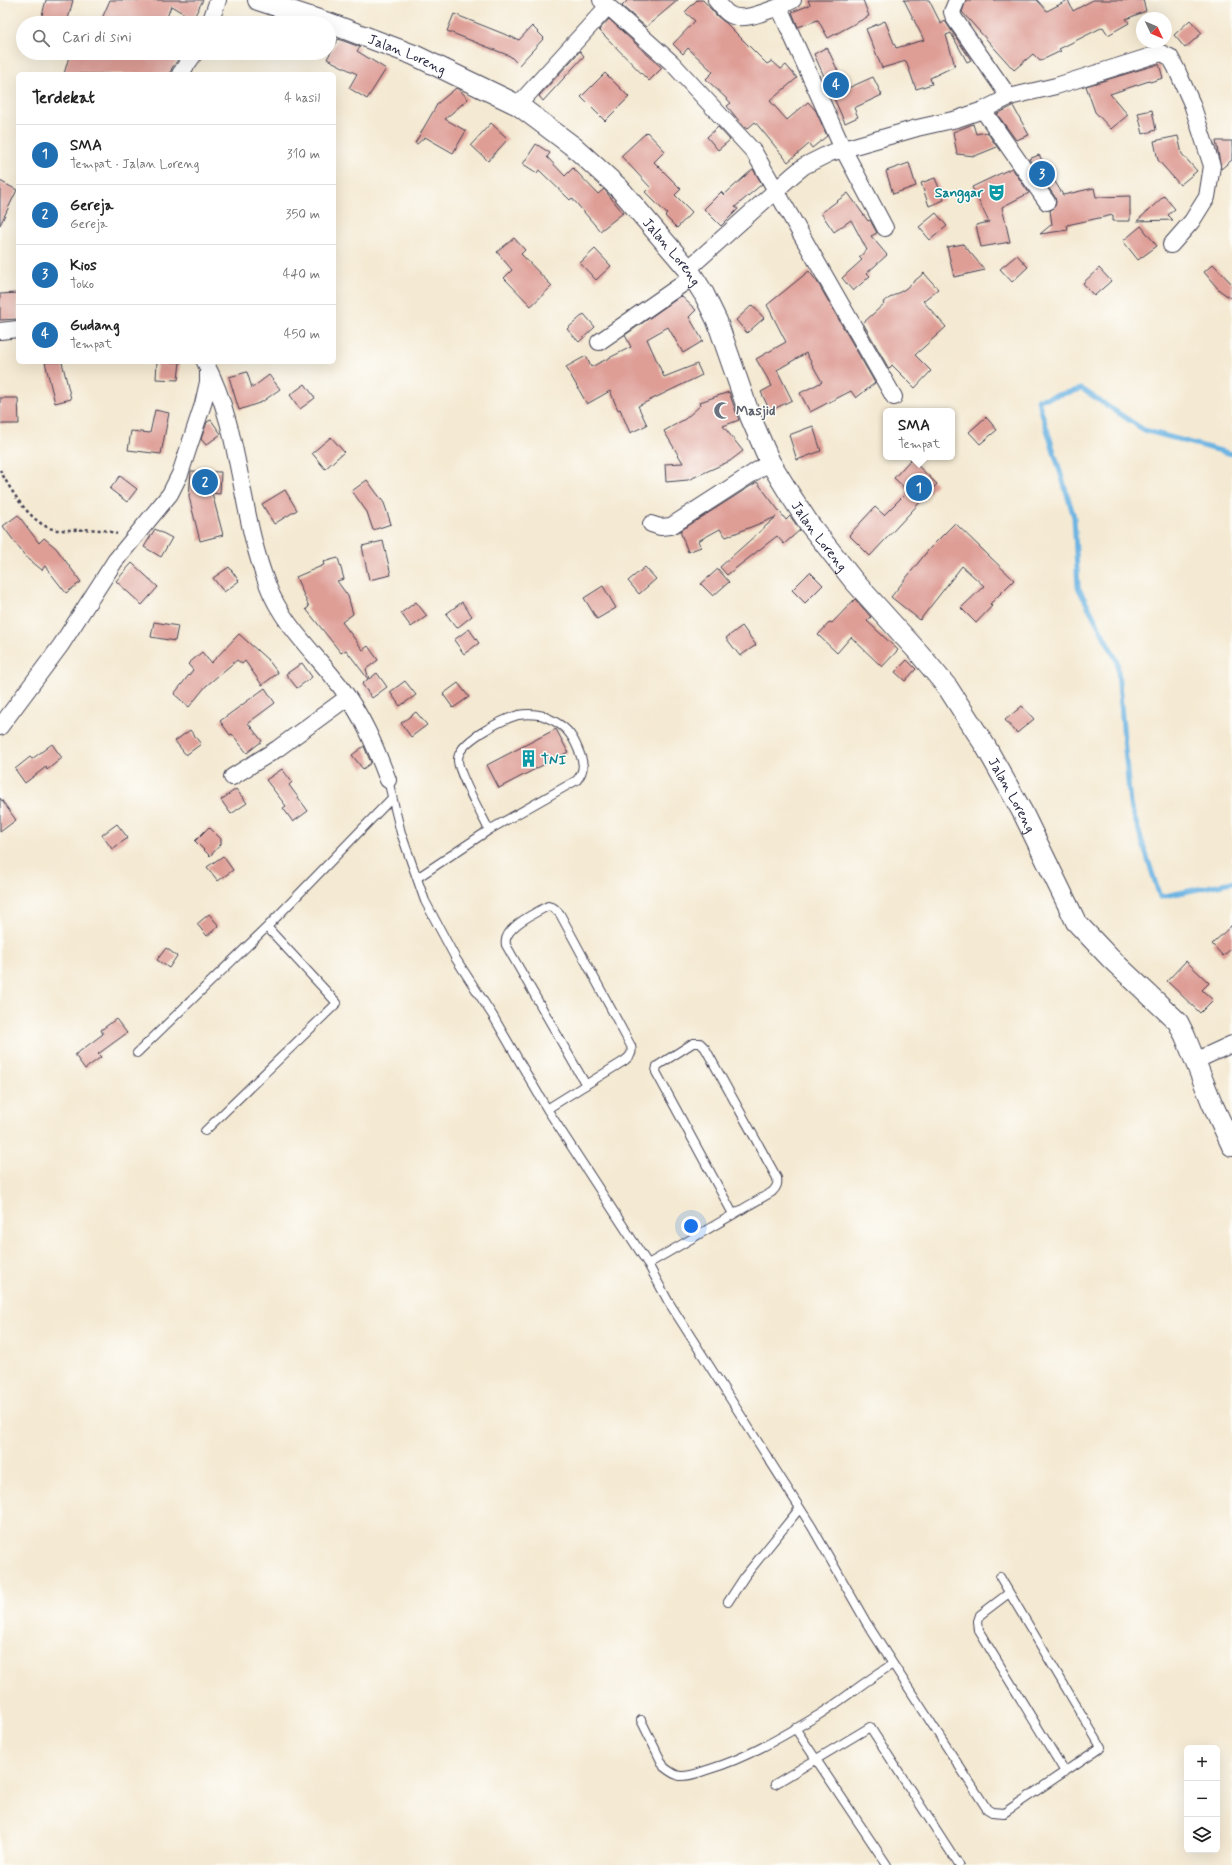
<!DOCTYPE html>
<html lang="id">
<meta charset="utf-8">
<style>
:root{--surface:#fff;--page:#f6f6f6;--text:#222;--muted:#767676;--line:#e0e0e0;--accent:#1f6fb2}
body{margin:0;font-family:Mynerve,sans-serif;background:var(--page);color:var(--text)}
.controls{position:absolute;right:12px;bottom:12px;display:grid;overflow:hidden;border-radius:6px;box-shadow:0 4px 16px #0002}
.controls button{width:36px;height:36px;display:grid;place-items:center;padding:0;border:0;border-bottom:1px solid var(--line);background:var(--surface);color:var(--text);font:20px sans-serif}
.compass{position:absolute;left:1136px;top:12px;width:36px;height:36px;border-radius:50%;background:var(--surface);box-shadow:0 4px 16px #0002;rotate:134deg}
.you{position:absolute;left:691px;top:1226px;width:14px;height:14px;margin:-10px;border:3px solid #fff;border-radius:50%;background:#1a73e8;box-shadow:0 0 0 6px #1a73e833}
.badge{display:grid;place-items:center;width:26px;height:26px;border-radius:50%;background:var(--accent);color:#fff;font-size:13px;font-weight:700}
.pin{position:absolute;translate:-50% -50%;border:2px solid #fff;box-shadow:0 1px 4px #0006}
.popup{position:absolute;left:883px;top:408px;width:72px;height:52px;box-sizing:border-box;display:grid;place-content:center;border-radius:6px;background:var(--surface);filter:drop-shadow(0 1px 3px #0005);font-size:13px;white-space:nowrap;color:var(--muted)}
.popup b{font-size:15px;color:var(--text)}
.popup::after{content:'';position:absolute;left:50%;top:100%;margin-left:-8px;border:8px solid transparent;border-top-color:var(--surface)}
.list{margin:0;padding:0;list-style:none}
h2{display:flex;justify-content:space-between;align-items:center;height:52px;margin:0;padding:0 16px;font-size:17px}
h2 small{font-size:13px;font-weight:400;color:var(--muted)}
.list li{display:grid;grid-template-columns:26px 1fr auto;gap:12px;align-items:center;box-sizing:border-box;height:60px;padding:0 16px;border-top:1px solid var(--line)}
.list b{display:block;font-size:15px;white-space:nowrap}
.list p{margin:0;font-size:13px;white-space:nowrap;color:var(--muted)}
.list em{font-size:13px;font-style:normal;color:var(--muted)}
.icon{flex:none;width:22px;height:22px;fill:none;stroke:currentColor;stroke-width:2;stroke-linecap:round;stroke-linejoin:round}
.map{position:relative;flex:none;width:1232px;height:1865px;overflow:hidden}
.search{position:absolute;background:var(--surface);box-shadow:0 4px 16px #0002;left:16px;top:16px;width:320px;height:44px;display:flex;align-items:center;gap:10px;box-sizing:border-box;padding:0 14px;border-radius:22px;color:var(--muted);font-size:15px}
.panel{position:absolute;background:var(--surface);box-shadow:0 4px 16px #0002;left:16px;top:72px;width:320px;height:292px;border-radius:6px}
.map>svg:first-child{display:block}
</style>
<div class="map">
<svg width="1232" height="1865" viewBox="0 0 1232 1865">
<rect width="100%" height="100%" fill="#fdfcf7"/>
<filter id="ink" filterUnits="userSpaceOnUse"><feTurbulence type="fractalNoise" baseFrequency=".025" numOctaves="2"/><feDisplacementMap in="SourceGraphic" scale="8" xChannelSelector="R" yChannelSelector="G"/><feConvolveMatrix kernelMatrix="1 2 1 2 8 2 1 2 1" color-interpolation-filters="sRGB"/></filter>
<filter id="wash" filterUnits="userSpaceOnUse"><feTurbulence type="fractalNoise" baseFrequency=".012" numOctaves="4" result="noise"/><feDisplacementMap in="SourceGraphic" scale="16" xChannelSelector="R" yChannelSelector="G"/><feGaussianBlur stdDeviation="0.9" result="paint"/><feColorMatrix in="noise" values="0 0 0 0 0 0 0 0 0 0 0 0 0 0 0 0 0 1.4 0 .05"/><feComposite in="paint" operator="in"/></filter>
<g filter="url(#wash)">
<rect width="100%" height="100%" fill="#f4e9d2"/>
<g fill="none" stroke-linecap="round" stroke-linejoin="round">
<path stroke="#6ab3e2" stroke-width="5" d="M1232,454l-88,-24 -62,-41 -44,11 36,117 4,70 39,74 13,143 30,93 72,-15"/>
</g>
<g id="blocks">
<path fill="#de9e96" d="M46,0h27l-6,23h-27z
M110,0h93l-10,19 -22,-13 -6,17h-65z
M628,0h50l-32,27 -24,-21z
M697,0h6l14,16 9,7 41,41 5,-3 9,8 5,-4 11,13 -27,23 17,19 21,-18 8,9 11,25 -15,12 -3,-4 -21,18 -33,-40 -8,7 -3,-2 -17,-21 4,-3 -25,-24 7,-7 -25,-24 -5,6 -10,-10 22,-23 -10,-9z
M808,0h55l6,16 -41,22 -10,-18 -20,7 -6,-15 18,-7z
M904,0h25l12,24 4,-3 26,39 -4,2 -16,-29 -5,2 9,31 -25,12 2,6 -16,5 -10,-28 -24,7 -16,-39 19,-8 11,27 28,-8z
M966,0h71l10,11 21,-11 5,11 20,-11h50l3,11 -20,8 3,4 -21,12 -5,-8 -44,22 2,2 -21,10 -7,-7 -19,16 -52,-58z
M454,14l65,26 13,-14 12,12 -25,27 -9,-9 -63,-25z
M609,19l53,49 -13,13 -50,-51z
M1190,20l12,13 -17,15 -11,-13z
M338,39l22,8 -3,4 29,18 -19,30 -18,-11 8,-14 -30,-15z
M827,47l19,42 27,-12 9,18 -28,13 4,9 -13,6 -31,-69z
M580,51l4,5 -41,45 -4,-5z
M70,53h113l-11,15 -2,6h-106z
M1159,64l4,14 -13,4 -1,-1 -39,13 18,21 -17,14 -16,-17 -9,-26z
M605,73l24,24 -24,24 -24,-24z
M456,88l4,2 8,9 -23,20 21,12 -13,22 -28,-16 -8,7 -2,-1 23,-40z
M1013,106l16,29 -13,5 -19,-26z
M1152,110l4,20 -13,4 -5,-21z
M491,123l17,16 -20,22 -17,-16z
M973,124l3,10 11,-2 10,15 -22,9 -18,-2 -4,-22z
M718,127l12,13 -12,10 -11,-13z
M647,132l18,19 -11,11 27,27 -6,6 17,17 -15,16 -12,-12 2,-2 -22,-22 5,-5 -29,-31z
M1178,136l4,18 15,17 -17,14 -22,-25 -4,-19z
M1216,141h16v19l-11,9z
M536,144l14,9 -3,4 18,19 8,-8 25,26 6,-5 19,24 -23,18 -28,-33 -2,2 -31,-30 -2,3 -14,-9z
M1039,155l24,40 31,-7 2,9 34,-1v25h-17v-6l-46,10 1,5 -28,4 12,-10 -2,-13 5,-5 1,-4 -1,-5 -26,-38z
M909,163l7,23 -23,8 -7,-23z
M1012,168l17,25 -27,14 8,35 -29,5 -5,-22 13,-3 -17,-35z
M753,169l9,15 -27,23 3,2 -17,17 -17,-17 17,-17 3,3z
M935,178l9,22 -15,6 -8,-23z
M0,181l17,9 -17,35z
M848,193l20,28 2,-1 7,13 -6,3 16,19 -20,18 3,3 -17,15 -11,-13 20,-18 -3,-3 8,-7 -16,-30 -17,12 -13,-19z
M1164,196l11,13 -7,6 5,5 -36,1z
M936,213l11,13 -17,14 -11,-13z
M1141,226l16,20 -19,14 -15,-19z
M514,238l11,12 -4,4 31,32 -21,20 -27,-28 8,-8 -15,-18z
M963,244l22,26 -31,7 -7,-30z
M595,249l16,17 -15,14 -16,-17z
M1017,255l11,12 -16,15 -12,-13z
M1213,264l19,20v15l-13,-9 -15,-18z
M1099,268l12,13 -17,15 -11,-13z
M809,271l9,12 57,100 -19,15 -5,-7 -41,21 -10,-19 22,-11 -16,-29 -29,17 15,30 -22,11 -9,-19 11,-6 -16,-27 30,-17 -19,-37z
M924,273l14,16 -15,12 23,26 -31,28 16,16 -16,17 -23,-23 -3,4 -26,-46 21,-19 -1,-2 22,-13z
M18,293v26l-18,1v-26z
M681,296l15,14 -7,7 14,24 -20,12 -15,-26 -21,12 17,38 33,-13 5,11 -64,31 9,19 -17,8 -10,-24 -2,1 -8,-19 -23,13 -21,-37 20,-11 5,11 40,-20 -6,-12z
M752,305l12,13 -17,15 -11,-13z
M584,314l11,13 -16,15 -12,-13z
M45,362h17l9,37 -16,4z
M157,362h23l-2,18 -22,-1z
M247,372l5,16 17,-13 11,14 -18,13 -23,8 -10,-33z
M305,384l10,14 -15,11 -10,-14z
M729,392l10,28 -16,6 20,25 -13,10 -42,19 -22,2 -1,-18 18,-1 -19,-32 21,-12 16,-14 -1,-3z
M0,398h18l1,26h-19z
M155,410l14,3 -8,41 -33,-4 3,-19 19,2z
M986,417l11,13 -17,14 -11,-12z
M211,420l10,14 -15,11 -5,-6 6,-17z
M813,426l8,25 -24,9 -8,-25z
M331,437l13,15 -19,17 -13,-16z
M911,459l26,25 -67,72 -21,-21 26,-28 9,8 24,-24 -14,-13z
M191,471l30,1 -1,22 -8,-1 11,42 -23,6 -11,-44z
M120,476l17,13 -10,13 -17,-13z
M367,480l17,23 7,21 -18,6 -6,-18 -15,-21z
M757,482l29,38 4,-4 10,14 -16,14 -7,-8 -50,39 -7,-8 56,-50 -50,20 -6,-8 -22,12 3,6 -13,5 -8,-21z
M285,490l12,20 -23,14 -12,-20z
M18,515l21,28 5,-5 12,10 25,34 -15,11 -21,-27 -3,4 -17,-14 -22,-30z
M955,523l59,57 -24,24 2,2 -16,17 -15,-15 23,-22 -22,-20 -42,54 -29,-23 39,-49z
M155,529l17,9 -11,19 -17,-10z
M383,541l8,34 -22,5 -7,-34z
M338,558l6,21 -7,2 11,15 5,18 -11,8 21,28 5,-4 10,14 -12,9 3,10 8,-6 10,14 -15,11 -10,-14 6,-5 -22,-29 -5,3 -35,-44 3,-2 -13,-30 28,-12 -1,-3z
M132,563l26,24 -16,18 -26,-24z
M229,567l10,14 -15,11 -11,-14z
M645,567l11,12 -17,15 -11,-13z
M718,569l11,13 -16,14 -12,-12z
M810,572l13,13 -18,18 -13,-13z
M603,586l13,22 -19,11 -13,-21z
M855,599l16,18 -4,4 31,29 -16,17 -31,-30 -14,16 -19,-18 12,-13 2,1z
M416,602l11,14 -16,11 -10,-14z
M462,602l10,14 -15,12 -11,-14z
M154,622l24,4 -3,15 -24,-4z
M742,626l14,19 -16,11 -14,-18z
M469,629l10,14 -15,11 -10,-14z
M239,634l30,27 9,12 -16,12 -17,-24 -3,3 -5,-4 -31,26 -17,21 -15,-13 19,-24 -5,-6 14,-12 9,11z
M907,660l9,9 -11,12 -10,-9z
M302,663l10,14 -15,11 -11,-14z
M405,681l11,14 -16,11 -10,-14z
M458,683l11,14 -16,11 -10,-14z
M265,688l10,15 -27,20 14,18 -15,12 -15,-19 -2,1 -10,-14z
M1022,706l12,13 -17,14 -12,-13z
M416,712l11,13 -16,12 -10,-14z
M556,729l12,23 -69,36 -12,-23z
M190,730l11,14 -15,11 -11,-14z
M52,744l10,14 -15,12 -1,-3 -21,16 -10,-14 15,-12 2,2z
M364,746l7,17 -8,6 -11,-14z
M282,769l10,13 -3,3 19,26 -15,11 -10,-14 3,-2 -20,-26z
M236,789l11,14 -16,11 -10,-14z
M0,798l16,22 -16,12z
M117,824l11,14 -16,11 -10,-14z
M209,827l12,12v5l-11,12 -15,-15z
M223,856l10,14 -15,11 -11,-14z
M209,914l10,12 -12,10 -10,-12z
M1232,925v23l-9,8 -11,-12z
M166,948l11,8 -8,12 -12,-8z
M1186,961l23,22 -7,7 11,10 -13,13 -33,-32z
M116,1019l11,14 -29,21 3,3 -16,12 -10,-14 28,-21 -2,-4z"/>
</g>
</g>
<g filter="url(#ink)">
<use href="#blocks" fill-opacity="0" stroke="#424052" stroke-width="1"/>
<g fill="none" stroke-linecap="round" stroke-linejoin="round">
<defs>
<path id="service" d="M388,780l13,53 24,68 31,58 37,57 54,93 101,155 20,37 144,226 54,95 27,42c-27,16 -50,36 -76,52 -34,20 -70,42 -107,53 -10,3 -20,8 -30,7 -6,-1 -11,-5 -16,-9l-23,-47
M417,878l72,-48 88,-50c9,-11 6,-19 1,-31 -6,-15 -13,-23 -28,-30 -3,-1 -7,-4 -11,-4 -6,-1 -15,-1 -21,0 -16,5 -62,27 -60,46 1,14 24,54 31,69
M137,1053l130,-126 125,-129
M547,1109l77,-48c6,-5 9,-7 7,-15l-71,-132 -6,-6 -6,-2c-13,7 -46,22 -42,39l80,140
M205,1131l132,-128 -70,-76
M648,1264l124,-72c5,-5 6,-8 5,-14l-72,-130 -5,-5h-7l-36,23 -1,6 77,142
M1009,1593l-29,22 -2,6 1,10 86,141
M728,1602l17,-26 55,-68
M893,1664l94,145 5,3 12,1 97,-66 -101,-170
M795,1728l92,137
M775,1784l95,-57 89,138"/>
<path id="minor" d="M601,0l71,63 82,89 140,245
M716,0c4,5 8,11 13,14 14,9 36,-3 50,-7l64,142 42,79
M957,0l-5,12 2,6 55,79
M779,7l14,-7
M210,23l8,-23
M180,74l15,-21
M518,105l90,-99
M983,110l64,92
M688,269l105,-94 11,-9 26,-13 87,-25 40,-9 26,-9 26,-13 47,-11 105,-33 9,4 6,11 16,36 20,62 -5,31 -15,24 -21,24
M0,331l18,-2
M599,342l95,-66
M205,362c37,69 34,152 63,224 14,38 48,68 72,100 23,30 35,60 48,94
M651,524l9,3 11,-1 99,-64
M0,727l61,-82 54,-84 55,-67 10,-20 23,-70 5,-22v-10
M232,777l45,-28 71,-52
M1195,1061l37,-17"/>
<g id="tertiary">
<path d="M258,0l70,23"/>
<path id="s1" d="M329,23l85,32 104,50 56,42 45,41 69,81 16,25 13,27 33,95 20,46 19,31 21,32 44,56 65,72 29,35 38,59 37,66 53,109 34,36 68,64 7,14 27,67 20,43"/>
</g>
</defs>
<use href="#service" stroke="#424052" stroke-width="10"/>
<use href="#minor" stroke="#424052" stroke-width="18"/>
<use href="#tertiary" stroke="#424052" stroke-width="22"/>
<path stroke="#424052" stroke-width="2.5" stroke-dasharray="3 3" stroke-linecap="butt" d="M0,470c11,21 33,58 58,60 21,1 39,-4 59,4"/>
<use href="#service" stroke="#fff" stroke-width="8"/>
<use href="#minor" stroke="#fff" stroke-width="16"/>
<use href="#tertiary" stroke="#fff" stroke-width="20"/>
</g>
</g>
<defs>
<symbol id="theatre-bare" viewBox="-9 -9 18 18"><path d="M-5-5.5Q0-4 5-5.5V0Q5 5 0 6Q-5 5-5 0ZM-3.3-2.5H-1v1.5H-3.3ZM1-2.5H3.3v1.5H1ZM-2.8 1Q0 5.5 2.8 1Z" fill="#0f9aa8" stroke="#fdfcf7" stroke-width="2.5" paint-order="stroke"/></symbol>
<symbol id="mosque-bare" viewBox="-9 -9 18 18"><path d="M3.5-4.9A6 6 0 1 0 3.5 4.9A5 5 0 1 1 3.5-4.9Z" fill="#6b7280" stroke="#fdfcf7" stroke-width="2.5" paint-order="stroke"/></symbol>
<symbol id="building-bare" viewBox="-9 -9 18 18"><path d="M-4-6H4V6H1V3H-1V6H-4ZM-2.5-4.3h1.7v1.8h-1.7ZM.8-4.3h1.7v1.8H.8ZM-2.5-1h1.7V.8h-1.7ZM.8-1h1.7V.8H.8Z" fill="#0f9aa8" stroke="#fdfcf7" stroke-width="2.5" paint-order="stroke"/></symbol>
</defs>
<g fill-rule="evenodd">
<use href="#theatre-bare" x="984" y="180" width="25" height="25"/>
<use href="#mosque-bare" x="710" y="398" width="25" height="25"/>
<use href="#building-bare" x="516" y="746" width="25" height="25"/>
</g>
<g text-anchor="middle" stroke-width="3" stroke-linejoin="round" paint-order="stroke">
<g font-size="14" fill="#22223b" stroke="#fdfcf7">
<text dy="5" stroke="none"><textPath href="#s1" startOffset="84">Jalan Loreng</textPath></text>
<text dy="5" stroke="none"><textPath href="#s1" startOffset="420">Jalan Loreng</textPath></text>
<text dy="5" stroke="none"><textPath href="#s1" startOffset="743">Jalan Loreng</textPath></text>
<text dy="5" stroke="none"><textPath href="#s1" startOffset="1067">Jalan Loreng</textPath></text>
</g>
<g font-size="14" font-weight="bold" fill="#0d838f" stroke="#fdfcf7" text-anchor="end">
<text x="983" y="197">Sanggar</text>
<text x="541" y="764" text-anchor="start">TNI</text>
</g>
<g font-size="14" font-weight="bold" fill="#5b616d" stroke="#fdfcf7" text-anchor="start">
<text x="736" y="415">Masjid</text>
</g>
</g>
</svg>
<div class="controls">
<button>+</button>
<button>−</button>
<button><svg class="icon" aria-label="layers" viewBox="0 0 24 24"><path d="M12 4l9 5-9 5-9-5zM3 14l9 5 9-5"/></svg></button>
</div>
<svg class="compass" viewBox="-18 -18 36 36"><path d="M0-13l5 13h-10z" fill="#e53935"/><path d="M0 13l5-13h-10z" fill="#767676"/></svg>
<div class="you"></div>
<div class="pin badge" style="left:919px;top:488px">1</div>
<div class="popup"><b>SMA</b>Tempat</div>
<div class="pin badge" style="left:205px;top:482px">2</div>
<div class="pin badge" style="left:1042px;top:174px">3</div>
<div class="pin badge" style="left:836px;top:85px">4</div>
<div class="search"><svg class="icon" aria-label="search" viewBox="0 0 24 24"><circle cx="10" cy="10" r="6"/><path d="M15 15l6 6"/></svg>Cari di sini</div>
<section class="panel">
<h2>Terdekat<small>4 hasil</small></h2>
<ul class="list">
<li><span class="badge">1</span><div><b>SMA</b><p>Tempat · Jalan Loreng</p></div><em>310 m</em></li>
<li><span class="badge">2</span><div><b>Gereja</b><p>Gereja</p></div><em>350 m</em></li>
<li><span class="badge">3</span><div><b>Kios</b><p>Toko</p></div><em>440 m</em></li>
<li><span class="badge">4</span><div><b>Gudang</b><p>Tempat</p></div><em>450 m</em></li>
</ul>
</section>
</div>
